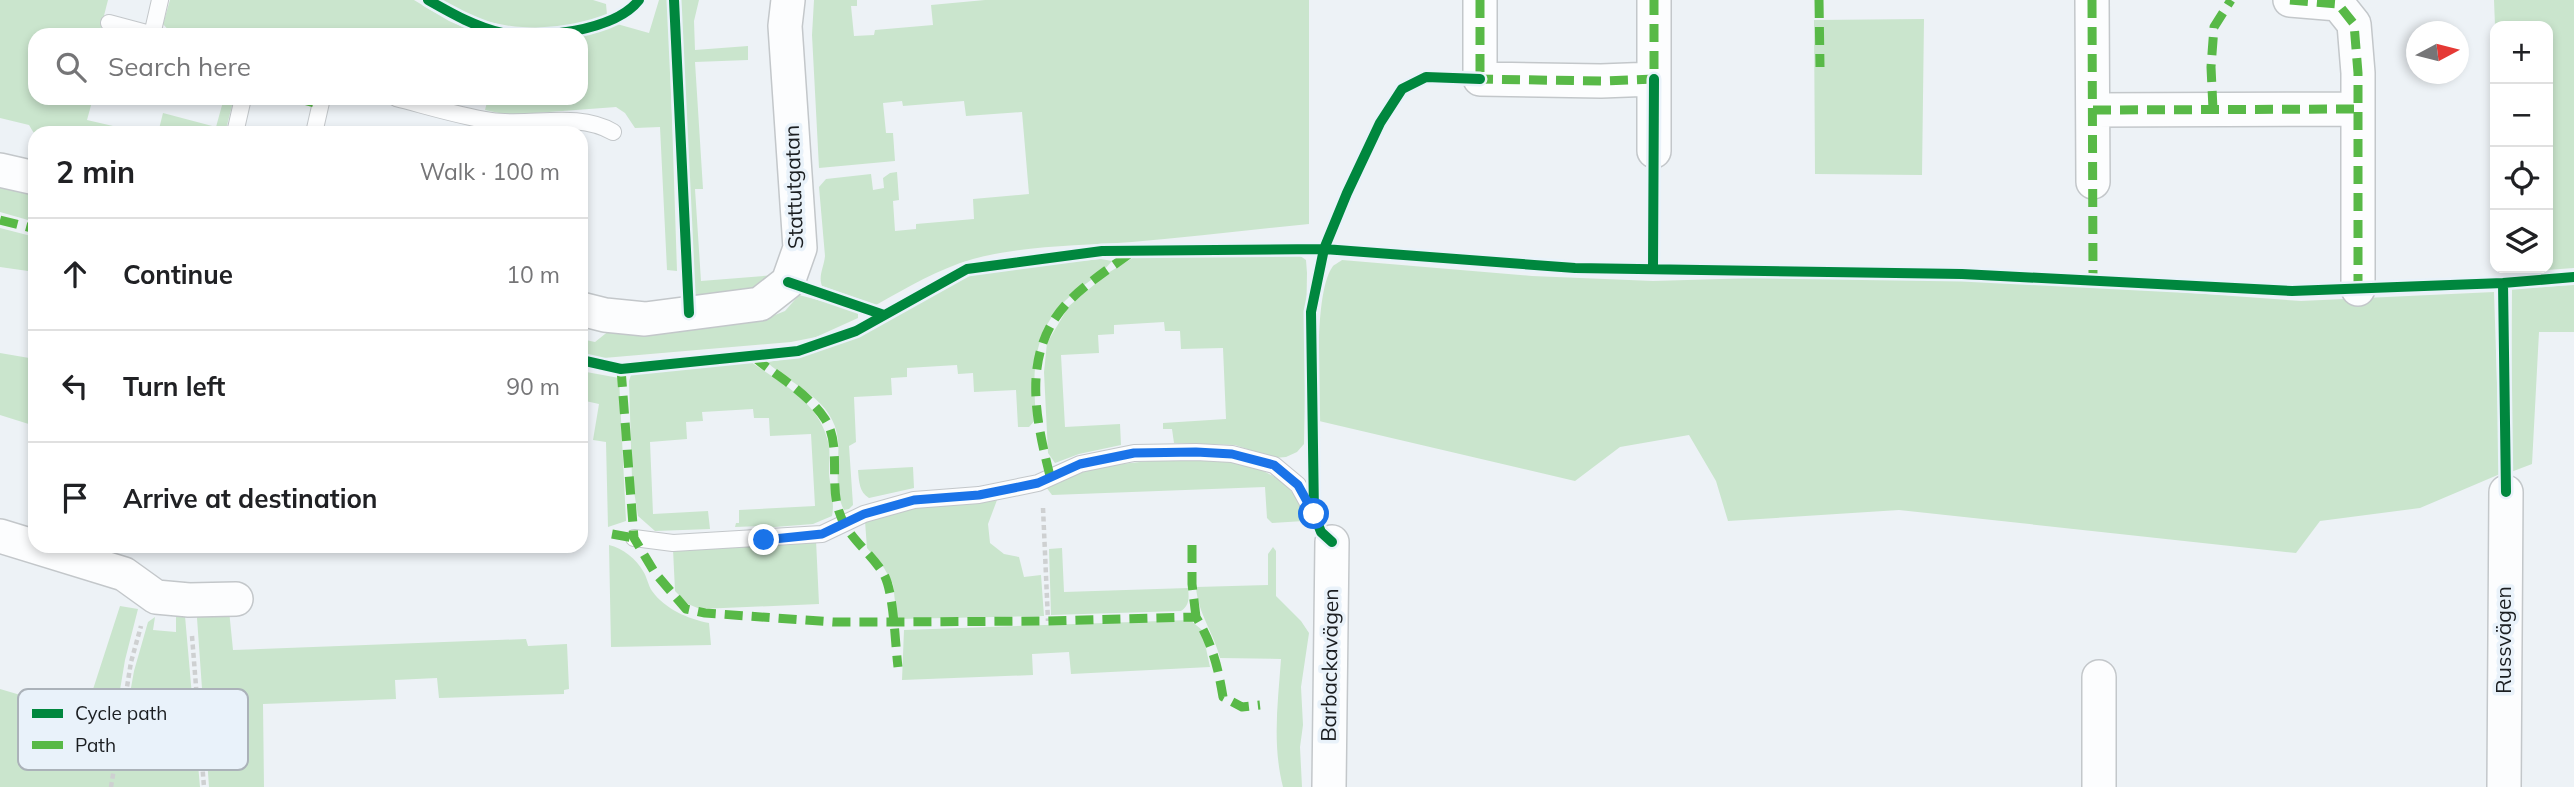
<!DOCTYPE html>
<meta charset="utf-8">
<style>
:root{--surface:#fff;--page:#f6f6f6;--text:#202124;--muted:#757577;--line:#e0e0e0}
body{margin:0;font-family:Mulish,sans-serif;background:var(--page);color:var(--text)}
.controls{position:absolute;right:21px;top:21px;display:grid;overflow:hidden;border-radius:14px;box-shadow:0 4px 10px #0003}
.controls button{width:63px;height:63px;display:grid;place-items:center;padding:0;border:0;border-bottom:2px solid var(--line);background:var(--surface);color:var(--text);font:35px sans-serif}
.compass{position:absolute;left:2406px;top:21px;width:63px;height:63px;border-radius:50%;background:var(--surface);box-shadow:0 4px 10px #0003;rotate:83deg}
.stop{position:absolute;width:21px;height:21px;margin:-16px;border:5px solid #1a73e8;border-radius:50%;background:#fff}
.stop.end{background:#1a73e8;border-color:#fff;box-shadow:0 2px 7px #0008}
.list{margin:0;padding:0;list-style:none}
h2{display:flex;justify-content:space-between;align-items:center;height:91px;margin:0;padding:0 28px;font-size:30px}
h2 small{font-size:23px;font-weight:400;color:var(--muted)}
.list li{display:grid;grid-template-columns:46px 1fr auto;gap:21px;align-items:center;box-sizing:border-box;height:112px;padding:0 28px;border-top:2px solid var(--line)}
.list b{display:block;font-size:26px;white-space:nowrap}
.list em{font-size:23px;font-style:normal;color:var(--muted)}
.icon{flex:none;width:38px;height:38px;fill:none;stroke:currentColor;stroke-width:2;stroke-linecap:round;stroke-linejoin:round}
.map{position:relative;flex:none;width:2574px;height:787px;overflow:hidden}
.search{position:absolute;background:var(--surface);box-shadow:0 4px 10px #0003;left:28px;top:28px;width:560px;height:77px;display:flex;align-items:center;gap:18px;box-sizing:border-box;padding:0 24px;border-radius:21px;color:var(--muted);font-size:26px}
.panel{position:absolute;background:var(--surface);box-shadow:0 4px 10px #0003;left:28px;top:126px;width:560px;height:427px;border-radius:21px}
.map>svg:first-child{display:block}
</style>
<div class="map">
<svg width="2574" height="787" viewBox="0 0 2574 787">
<rect width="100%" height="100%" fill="#edf2f6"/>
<path fill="#cae5cd" d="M0,0h108l-9,35h-12l-26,-7 -2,7h-24v24l-5,19 5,1v19h58l-6,22 26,6 -2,7 -76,2 -6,-10 -29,-7z
M170,0h244l35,21 33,14h-186l-25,-5 -2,5h-91l-7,-2 -8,-9z
M436,0h157l13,4 1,11c-57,21 -118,16 -171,-15z
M659,0h9l9,271 -10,-1 -7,-143 -25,1 -10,-15 -9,-6 -108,8 -23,-5 3,-12h93v-63h-10l46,-11 32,9z
M678,0h21l-5,21 1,29 53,-4v14l-53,2 8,127h-8l6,92 75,-6 -13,12 -72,9z
M814,0h43v6h-6l3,30 20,-1 1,-5 58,-5 -2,-20 54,-5h324v224c-59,6 -118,13 -177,18 -53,4 -107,3 -159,17 -35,10 -65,28 -97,46l-54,-19c-4,-10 2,-19 3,-30l-6,-69 7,-8 45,-5 2,16 11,-2 -1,-10 7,-5 7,-1 2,28 -6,1 2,30 21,-2v-5l58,-5 -1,-20 56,-5 -7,-82 -56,4 -2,-15 -61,5 -1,-5 -19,2 3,30h7l2,28 -76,7 -7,-133z
M2494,0h80v268l-67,5 -1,-5h42v-242h-53z
M1924,19l-2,156 -107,-1 -1,-154z
M224,98h10l-9,35h-67l5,-20 53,14z
M0,187l35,8v27l-35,-10z
M0,228l35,9v35l-35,-5z
M1296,253l10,7 1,13 -3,171 -7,8 -11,5 -12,1 -39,-13 -61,-2 -2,-14h-9v-6l63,-4 -3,-71 -42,1 -1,-18h-15l-1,-9 -50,3v9l-16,1 1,18 -38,2 4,72 55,-3 1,21 -42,9 -24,9 -7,-10 -4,-81 3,-29 22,-37 39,-33 31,-19 59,3z
M1101,259l11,2c-13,16 -32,25 -46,39 -35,34 -33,74 -30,119l-7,8h-11l-2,-37 -42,2 -1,-19 -15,1 -1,-9 -50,3v9l-16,1 1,17 -38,2 2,45 -7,4 4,59 -4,4 -5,1c-11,-21 -4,-48 -6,-70 -4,-41 -46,-54 -71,-78l32,-5 48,-16 112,-62 37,-10z
M1342,260l190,16 121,5 103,-3 241,1 304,22 193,-9 6,182 -80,34 -100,13 -24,32 -397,-43 -171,11 -12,-40 -27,-46 -69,12 -45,34 -256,-60c0,-33 -5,-130 14,-155 1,-1 8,-5 9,-6z
M2574,285v47h-35l-7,132 -21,8 1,-183z
M799,295l56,15 3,4v4l-42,19 -25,5 -199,17 -11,-2v-18l14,3 15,-12 48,1 102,-10 25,-10z
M0,353l35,6v67l-35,-11z
M751,362c33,23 70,41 78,84 1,9 0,18 0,27 1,15 6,28 3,43l-19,8 -51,4 -1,-2 -26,1 1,-4h3v-13l76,-4 -4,-72 -41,2 -1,-18h-15l-1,-9 -51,3 1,9 -17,1 1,17 -37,3 3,72 55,-3 2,18 -55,2 -17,-15 -6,-37 -3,-98 2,-6z
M581,371l38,7 7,143 -18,6 -2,-85 -13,-2 6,-36 -18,-4z
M1196,459c35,2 72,5 96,33 8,9 13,17 12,29l-32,2 -5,-5 -2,-31 -213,8 -6,-8c50,-25 95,-26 150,-28z
M913,467l1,21 -45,10c-10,-6 -10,-17 -11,-28z
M997,500l-9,24 2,19 14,11 15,3 5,20 17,-2 3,41 -147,3 -4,-35 -9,-16 -17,-20 -2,-27c22,-8 47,-16 71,-17 21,-2 41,0 61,-4z
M816,540l3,64 -119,5 -12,-5 -13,-13 -2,-42 116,-5z
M609,545c14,3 27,14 34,26 4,6 5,14 9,20 13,18 36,28 57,32l2,22 -100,2z
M1273,547l3,4v45l25,25 8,12 -8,54 2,38 -3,22 2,40h-19c-11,-43 -5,-85 -2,-128l-61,-1c-6,-25 -22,-44 -24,-71l72,-2v-31z
M1062,548l2,44 124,-4c1,9 2,17 -7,23l-130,4 -2,-66z
M120,606l18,3 -13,51 -12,72 9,6 12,-67 14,-49 7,-5 -2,13 23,2v-18l9,2 15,171h-200v-98l85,25z
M229,610l4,40 293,-11 2,7 39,-2 2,45 -5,1v4l-125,4 -2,-20 -42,2 1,19 -133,5 1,83h-55l-12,-169 1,-5z
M1190,620l12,10 8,37 -139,7 -2,-22 -37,2 1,21 -131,5 2,-50z"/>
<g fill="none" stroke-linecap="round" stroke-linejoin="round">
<defs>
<path id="lane" d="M109,23l45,12
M152,35l8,-35
M396,98c31,8 63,18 95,23 40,6 85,-10 122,11
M235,133l8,-35
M314,133l8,-35
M634,538l39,5 149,-9 42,-20 50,-14 65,-5 59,-12 42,-19 54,-11 62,-1 36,2 42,11 24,20 16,29"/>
<path id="street" d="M1480,0v79l121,2 53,-2v-79
M2092,0l1,182
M2290,0l48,4 16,20 4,49v216
M2093,110l265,-1
M1654,151v-72
M0,170l35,8
M581,309l24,6 40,4 115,-15 28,-22 12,-34 -15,-222 3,-26
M0,536l124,38 32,23 33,3 47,-1
M1329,787l3,-245
M2099,787v-110
M2504,787l2,-295"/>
</defs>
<use href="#lane" stroke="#c3c7ca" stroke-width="18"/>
<use href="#street" stroke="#c3c7ca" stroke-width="36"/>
<path stroke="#ced0d1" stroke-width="4.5" stroke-dasharray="5 3.5" stroke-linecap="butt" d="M1043,508l5,113
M192,636l12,151
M111,787l20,-125 10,-36"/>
<use href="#lane" stroke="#fcfdfe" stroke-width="16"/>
<use href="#street" stroke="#fcfdfe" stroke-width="33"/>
<path stroke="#58b947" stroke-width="9" stroke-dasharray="18 9" stroke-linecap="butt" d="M1480,0v79
M1819,0l1,67
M2092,0l1,281
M2290,0l48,4 16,20 4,49v216
M1475,79l126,2 53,-2v-79
M296,98l23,6
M2213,109l-2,-42 3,-40 17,-27
M2093,110l265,-1
M0,220l35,9
M753,356c24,21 53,35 72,63 16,24 5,61 13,89 7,28 30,41 45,65 11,17 12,71 15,94
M621,369l13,169 21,35 31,36 19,4 128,9h59l156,-1 148,-4c16,26 22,50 27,80l19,10 18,-2
M1050,476c-15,-60 -29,-124 18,-174 19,-19 42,-34 64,-50
M612,534l22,4
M1192,545v39l4,33"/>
<defs>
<path id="cycleway" d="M428,0c23,13 47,27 74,33 36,7 113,-2 137,-33
M674,0l15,313
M1653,269l1,-190
M788,282l96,33
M2503,283l3,209
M581,360l40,9 177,-18 58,-20 111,-62 135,-18 222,-2 251,19 387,6 330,17 211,-8 71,-6
M1332,542l-11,-10 -7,-18 -3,-202 13,-63 23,-56 33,-70 22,-34 24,-12 54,2"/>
</defs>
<use href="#cycleway" stroke="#e9f2fa" stroke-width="15"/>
<use href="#cycleway" stroke="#00873e" stroke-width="10"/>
</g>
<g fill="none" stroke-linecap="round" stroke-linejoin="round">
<path stroke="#1a73e8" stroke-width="9" d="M764,540l58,-6 42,-20 50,-14 65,-5 59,-12 42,-19 54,-11 62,-1 36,2 42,11 24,20 16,29"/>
</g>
<g text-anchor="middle" stroke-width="7" stroke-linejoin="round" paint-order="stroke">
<g font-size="21" fill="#1b1e21" stroke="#e9f2fa">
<text transform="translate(794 187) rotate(-92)" y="7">Stattutgatan</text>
<text transform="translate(2504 640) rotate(-90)" y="7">Russvägen</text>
<text transform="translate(1330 665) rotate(-89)" y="7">Barbackavägen</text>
</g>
</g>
<rect x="18" y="689" width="230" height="81" rx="10" fill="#e9f2fa" stroke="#abb2b9" stroke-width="2"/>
<rect x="32" y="709" width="31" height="9" fill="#00873e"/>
<rect x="32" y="741" width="31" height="8" fill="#58b947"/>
<g font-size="19" fill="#1b1e21">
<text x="75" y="720">Cycle path</text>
<text x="75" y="752">Path</text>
</g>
</svg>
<div class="controls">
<button>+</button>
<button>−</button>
<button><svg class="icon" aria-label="locate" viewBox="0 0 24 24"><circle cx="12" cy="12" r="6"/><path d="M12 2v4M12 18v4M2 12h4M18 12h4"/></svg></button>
<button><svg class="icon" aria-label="layers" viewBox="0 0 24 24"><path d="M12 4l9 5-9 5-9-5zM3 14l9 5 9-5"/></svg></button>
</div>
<svg class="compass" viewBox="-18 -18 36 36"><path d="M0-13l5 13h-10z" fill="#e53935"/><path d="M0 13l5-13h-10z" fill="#757577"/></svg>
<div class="stop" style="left:1314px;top:514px"></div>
<div class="stop end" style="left:764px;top:540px"></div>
<div class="search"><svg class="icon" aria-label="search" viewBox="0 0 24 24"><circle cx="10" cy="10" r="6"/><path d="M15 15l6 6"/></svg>Search here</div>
<section class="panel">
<h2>2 min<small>Walk · 100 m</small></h2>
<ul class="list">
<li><svg class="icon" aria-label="ahead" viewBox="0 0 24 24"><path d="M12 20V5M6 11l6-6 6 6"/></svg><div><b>Continue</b></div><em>10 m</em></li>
<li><svg class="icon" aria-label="left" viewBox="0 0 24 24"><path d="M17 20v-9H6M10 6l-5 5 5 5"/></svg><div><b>Turn left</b></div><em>90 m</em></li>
<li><svg class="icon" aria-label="arrive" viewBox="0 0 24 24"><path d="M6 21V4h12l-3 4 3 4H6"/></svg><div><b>Arrive at destination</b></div></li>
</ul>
</section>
</div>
